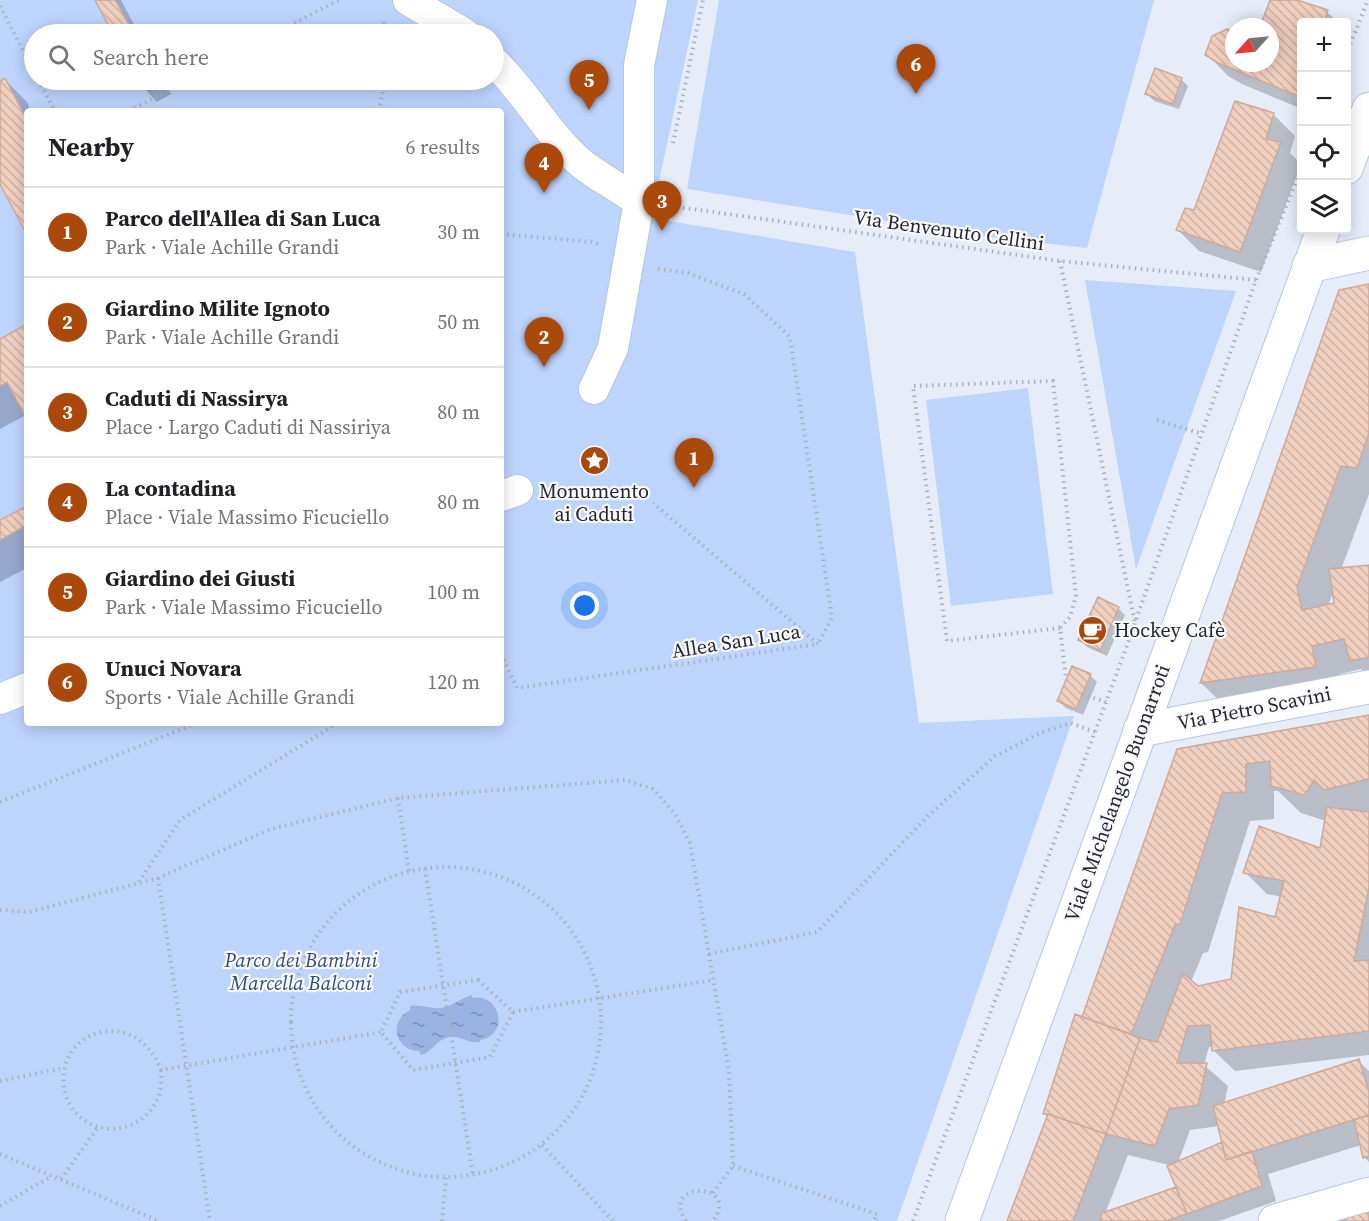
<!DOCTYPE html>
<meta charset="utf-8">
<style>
:root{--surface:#fff;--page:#f2f2f2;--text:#202124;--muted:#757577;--line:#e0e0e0;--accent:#ab490c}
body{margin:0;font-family:"Source Serif 4",serif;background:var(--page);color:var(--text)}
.controls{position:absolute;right:18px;top:18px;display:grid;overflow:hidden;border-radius:6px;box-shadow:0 3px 15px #0003}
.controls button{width:54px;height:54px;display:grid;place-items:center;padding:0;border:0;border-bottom:2px solid var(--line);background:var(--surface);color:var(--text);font:30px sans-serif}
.compass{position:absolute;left:1225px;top:18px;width:54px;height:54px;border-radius:50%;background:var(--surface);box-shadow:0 3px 15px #0003;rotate:243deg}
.you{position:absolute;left:585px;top:606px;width:21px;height:21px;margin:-15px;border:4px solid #fff;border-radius:50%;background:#1a73e8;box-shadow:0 0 0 9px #1a73e833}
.badge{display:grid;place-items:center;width:39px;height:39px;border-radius:50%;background:var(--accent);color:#fff;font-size:20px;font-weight:700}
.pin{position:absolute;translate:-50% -50px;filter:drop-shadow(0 2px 3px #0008)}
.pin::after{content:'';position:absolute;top:32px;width:21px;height:18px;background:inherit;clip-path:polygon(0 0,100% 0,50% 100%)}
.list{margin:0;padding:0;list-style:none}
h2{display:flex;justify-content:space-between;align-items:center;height:78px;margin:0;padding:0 24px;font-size:26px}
h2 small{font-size:20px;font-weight:400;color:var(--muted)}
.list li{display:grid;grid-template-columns:39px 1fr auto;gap:18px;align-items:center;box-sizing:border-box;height:90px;padding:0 24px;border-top:2px solid var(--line)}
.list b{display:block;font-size:22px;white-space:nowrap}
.list p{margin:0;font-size:20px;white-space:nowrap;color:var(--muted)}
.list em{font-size:20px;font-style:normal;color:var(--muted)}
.icon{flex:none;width:33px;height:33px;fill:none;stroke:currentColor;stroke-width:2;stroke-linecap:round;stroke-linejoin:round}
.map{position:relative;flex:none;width:1369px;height:1221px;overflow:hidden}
.search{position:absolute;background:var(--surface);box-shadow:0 3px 15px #0003;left:24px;top:24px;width:480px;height:66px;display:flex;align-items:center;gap:15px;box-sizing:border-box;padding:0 21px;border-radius:33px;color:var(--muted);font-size:22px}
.panel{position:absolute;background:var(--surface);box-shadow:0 3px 15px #0003;left:24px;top:108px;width:480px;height:618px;border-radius:6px}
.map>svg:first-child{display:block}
</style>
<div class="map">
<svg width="1369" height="1221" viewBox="0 0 1369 1221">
<defs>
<pattern id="water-ripples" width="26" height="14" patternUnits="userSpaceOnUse" patternTransform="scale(1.5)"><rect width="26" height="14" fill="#99b3e2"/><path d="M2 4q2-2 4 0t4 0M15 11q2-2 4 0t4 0" fill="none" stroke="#7c91b8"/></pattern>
<pattern id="building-back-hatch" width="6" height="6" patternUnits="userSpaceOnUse" patternTransform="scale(1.5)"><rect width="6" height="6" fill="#f1cfbf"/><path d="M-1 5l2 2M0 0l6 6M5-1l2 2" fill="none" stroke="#ceb2a4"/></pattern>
</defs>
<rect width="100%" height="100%" fill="#e6edf9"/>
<path fill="#bdd4fd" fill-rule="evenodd" d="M0,0h698l-47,218 204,34 64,471 155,-7 -177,505h-897zM34,34h460v46h-460zM27,111h474v612h-474z
M719,0h435l-67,248 -105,-12 -295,-47z
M1085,280l151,11 -100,278z
M1028,388l25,206 -102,12 -25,-206z"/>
<path fill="url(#water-ripples)" d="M472,995v3c29,-5 38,37 8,42v2c-13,2 -20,-8 -34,-4 -10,3 -14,14 -25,17l-2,-4c-24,-1 -31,-30 -9,-41v-4c10,-2 20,3 30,2 13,-1 20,-10 32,-13z"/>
<path fill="#0003" fill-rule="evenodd" d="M97,0h24l18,34h-24z
M1272,0h21l34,12 11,10h-36v87l-60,-25 -14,-8 -21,-22 27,-20v29h36v-36h-8z
M0,79l2,3 3,-2 22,22 4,9h-4v120l-27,-51z
M1181,79l7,7 -9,23 -25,-8 -7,-7z
M139,80h24l8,14 -14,8 -14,-15z
M1273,114l22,22 -5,17 11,11 -40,108 -62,-21 -21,-21 17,-18z
M1369,286v208l-28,76 28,-3v110l-8,-8 -21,5 3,20 -114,16 -28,-27zM1334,590l2,14 -8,2z
M27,326v91l-1,-2 -26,14v-89z
M27,508v60l-27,14v-60z
M1098,599l20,9 7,7 -18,41 -20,-9 -7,-7z
M1090,675l7,7 -14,33 -17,-7 -7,-7z
M1369,717v338l-134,16 -22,-21v-3h-4l-5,18 24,21 -4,19 134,-44 11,10v91l-5,-5 -3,-12 -93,29 8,27 -57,20h-211l41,-103 -5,-4 39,-95 95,-268zM1274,791h4l23,22 25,8 -4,29 -77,22 22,22 15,3 -6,22 -43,62 -35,7 -7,-6 12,-29 5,-1 42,-131 24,-2zM1219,1126l5,17 -46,20 12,-33zM1128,1155l41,10 9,23 -73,26z"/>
<path fill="url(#building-back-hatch)" stroke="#ccab9c" stroke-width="1.5" d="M95,0h20l19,34h-21z
M1270,0h27l31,10 -4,12h-22v65l-4,9 -80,-33 -13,-8 7,-19 15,-7 7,3v31h36v-36h-10z
M1155,68l27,10 -9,26 -28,-10z
M5,78l22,42v115l-27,-51v-103z
M137,80h21l-16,8z
M1235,101l39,12 -8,26 15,3 -41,110 -64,-22 9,-22 9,2z
M1369,284v149l-12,35 -16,-2 -44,121 5,23 32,-7 -5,-34 40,-4v92l-19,4 -6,-22 -32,7 4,21 -116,16 139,-393z
M27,324v96l-20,-38 -7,4v-47z
M27,506v19l-27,15v-20z
M1098,597l21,10 -19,44 -22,-11z
M1072,666l19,8 -15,35 -19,-8z
M1369,715v64l-45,11 -10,-10 -9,15 -34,-9 -1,-25 -24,3v28l-24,1 -42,131 -5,1 -44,109 -49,-17 95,-268z
M1327,807l42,5v76l-15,73 15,-1v71l-157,20 -2,-26 -22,1 -11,37h30l-9,42 -29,4 -14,37 -49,-12 34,-96 17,4 26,-69 15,13 33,-7 8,-72 36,10 9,-36 -41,-8 16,-47 61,22z
M1075,1014l65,24 -34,96 -58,-20h-5z
M1359,1059l10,33v23l-143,45 -13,-54z
M1048,1114l58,20 -33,87h-66z
M1369,1115v41l-6,2 -9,-38z
M1222,1142l4,18 26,-9 10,35 -75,28 -20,-48z
M1176,1187l11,27 -21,7h-66l2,-8z
M1369,1206v15h-51z"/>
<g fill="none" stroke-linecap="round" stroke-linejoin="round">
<defs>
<path id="pedestrian" d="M408,0l57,34
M494,62c32,30 53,72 87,101 18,15 40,25 58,39
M594,389l19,-41 26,-146v-137l13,-65
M501,496l17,-6
M0,699l27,-11"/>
<path id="minor" d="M1309,266l60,-13
M1140,730l229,-43
M1275,1221l94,-27"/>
<path id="tertiary" d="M1346,168l23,-59
M962,1221l361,-991"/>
</defs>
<use href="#pedestrian" stroke="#b5c5e2" stroke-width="32"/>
<use href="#minor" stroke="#b5c5e2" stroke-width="35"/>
<use href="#tertiary" stroke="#b5c5e2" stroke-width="35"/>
<path stroke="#aab1bc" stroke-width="4" stroke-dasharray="1.5 4.5" stroke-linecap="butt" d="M0,6l34,66
M384,22l1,12
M273,34l66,-34
M1346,55l22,-55
M38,80l17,31
M129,111l59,-31
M379,111l6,-31
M673,143l30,-143
M671,206l389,55 196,19
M501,234l91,8 9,3
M1060,261l75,362
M658,269l30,4 56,21 46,43 42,281 -14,26
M1157,420l45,14
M1060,628l-113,13 -34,-255 140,-5 23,215 -6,21 -10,11 6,52
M501,654l16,34 301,-44 -165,-141
M1082,694l24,8
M398,798l11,74
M0,802l197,-79
M291 1022a155 155 0 1 1 310 0a155 155 0 1 1-310 0Z
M425,869l48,306
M158,878l52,343
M139,882l41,-62 158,-97
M0,910l29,2 129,-34 113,-49 127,-31 227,-18 28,9 22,25 15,29 39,228 4,95 -21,28
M709,954l108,-22 111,-116 67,-60 47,-24 29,-9 24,9
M478,980l35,32 -23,45 -77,13 -32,-38 19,-40z
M513,1012l201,-32
M161,1070c0,11 1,22 -5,32 -11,22 -39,33 -63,23 -12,-5 -23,-16 -27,-29 -18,-64 68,-95 95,-26l220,-38
M0,1081l64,-13
M542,1145l71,76
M0,1154l159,67
M733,1166l144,48 -3,7
M61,1179l37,-52
M0,1206l52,-30
M442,1221l4,-43
M686,1221c-28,-40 56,-40 27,0
M913,1221l212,-570 131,-371 46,-113"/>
<use href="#pedestrian" stroke="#fff" stroke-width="30"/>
<use href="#minor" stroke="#fff" stroke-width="33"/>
<use href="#tertiary" stroke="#fff" stroke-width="33"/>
</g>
<defs>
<symbol id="sight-disc" viewBox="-11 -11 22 22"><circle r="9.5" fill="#ab490c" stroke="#fafafa"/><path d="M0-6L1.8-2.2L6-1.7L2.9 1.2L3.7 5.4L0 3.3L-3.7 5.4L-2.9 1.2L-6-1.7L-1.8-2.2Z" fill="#fff"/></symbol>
<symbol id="cafe-disc" viewBox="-11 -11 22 22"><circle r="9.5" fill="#ab490c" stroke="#fafafa"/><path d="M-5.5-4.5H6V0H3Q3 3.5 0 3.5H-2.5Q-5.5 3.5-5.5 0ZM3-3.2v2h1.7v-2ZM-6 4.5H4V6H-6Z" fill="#fff"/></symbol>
</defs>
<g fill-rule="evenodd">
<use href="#sight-disc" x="578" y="444" width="33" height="33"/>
<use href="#cafe-disc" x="1076" y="614" width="33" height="33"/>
</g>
<g text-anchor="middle" stroke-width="4.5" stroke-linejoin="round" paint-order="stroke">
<g font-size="20" fill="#1f2530" stroke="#fafafa">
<text transform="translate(949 230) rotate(8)" y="7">Via Benvenuto Cellini</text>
<text transform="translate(736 641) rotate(-9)" y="7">Allea San Luca</text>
<text transform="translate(1254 708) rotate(-11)" y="7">Via Pietro Scavini</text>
<text transform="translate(1117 793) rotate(-70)" y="7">Viale Michelangelo Buonarroti</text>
</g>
<g font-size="20" fill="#1f2530" stroke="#fafafa">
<text x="594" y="498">Monumento<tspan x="594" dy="23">ai Caduti</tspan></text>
<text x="1114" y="637" text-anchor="start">Hockey Cafè</text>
</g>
<g font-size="20" font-style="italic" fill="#2e4d87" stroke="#fafafa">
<text x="301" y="967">Parco dei Bambini<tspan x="301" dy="23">Marcella Balconi</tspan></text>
</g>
</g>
</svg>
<div class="controls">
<button>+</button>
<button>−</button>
<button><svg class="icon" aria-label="locate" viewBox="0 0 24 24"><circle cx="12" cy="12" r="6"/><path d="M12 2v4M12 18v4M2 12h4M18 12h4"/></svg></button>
<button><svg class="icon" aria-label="layers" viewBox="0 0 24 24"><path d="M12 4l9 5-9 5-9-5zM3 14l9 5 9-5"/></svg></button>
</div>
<svg class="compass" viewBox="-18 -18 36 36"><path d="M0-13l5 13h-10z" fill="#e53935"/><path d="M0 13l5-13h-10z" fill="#757577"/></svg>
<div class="you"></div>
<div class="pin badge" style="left:694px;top:488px">1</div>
<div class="pin badge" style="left:544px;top:367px">2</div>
<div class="pin badge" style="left:662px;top:231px">3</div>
<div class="pin badge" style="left:544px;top:193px">4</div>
<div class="pin badge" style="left:589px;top:110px">5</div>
<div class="pin badge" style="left:916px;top:94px">6</div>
<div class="search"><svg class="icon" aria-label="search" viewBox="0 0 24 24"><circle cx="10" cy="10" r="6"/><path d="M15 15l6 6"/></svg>Search here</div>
<section class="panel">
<h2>Nearby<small>6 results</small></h2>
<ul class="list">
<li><span class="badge">1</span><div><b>Parco dell'Allea di San Luca</b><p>Park · Viale Achille Grandi</p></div><em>30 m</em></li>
<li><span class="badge">2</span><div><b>Giardino Milite Ignoto</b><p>Park · Viale Achille Grandi</p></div><em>50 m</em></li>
<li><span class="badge">3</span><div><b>Caduti di Nassirya</b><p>Place · Largo Caduti di Nassiriya</p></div><em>80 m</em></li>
<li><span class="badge">4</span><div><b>La contadina</b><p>Place · Viale Massimo Ficuciello</p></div><em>80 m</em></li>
<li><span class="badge">5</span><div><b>Giardino dei Giusti</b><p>Park · Viale Massimo Ficuciello</p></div><em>100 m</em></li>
<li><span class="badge">6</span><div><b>Unuci Novara</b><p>Sports · Viale Achille Grandi</p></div><em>120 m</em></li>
</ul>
</section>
</div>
